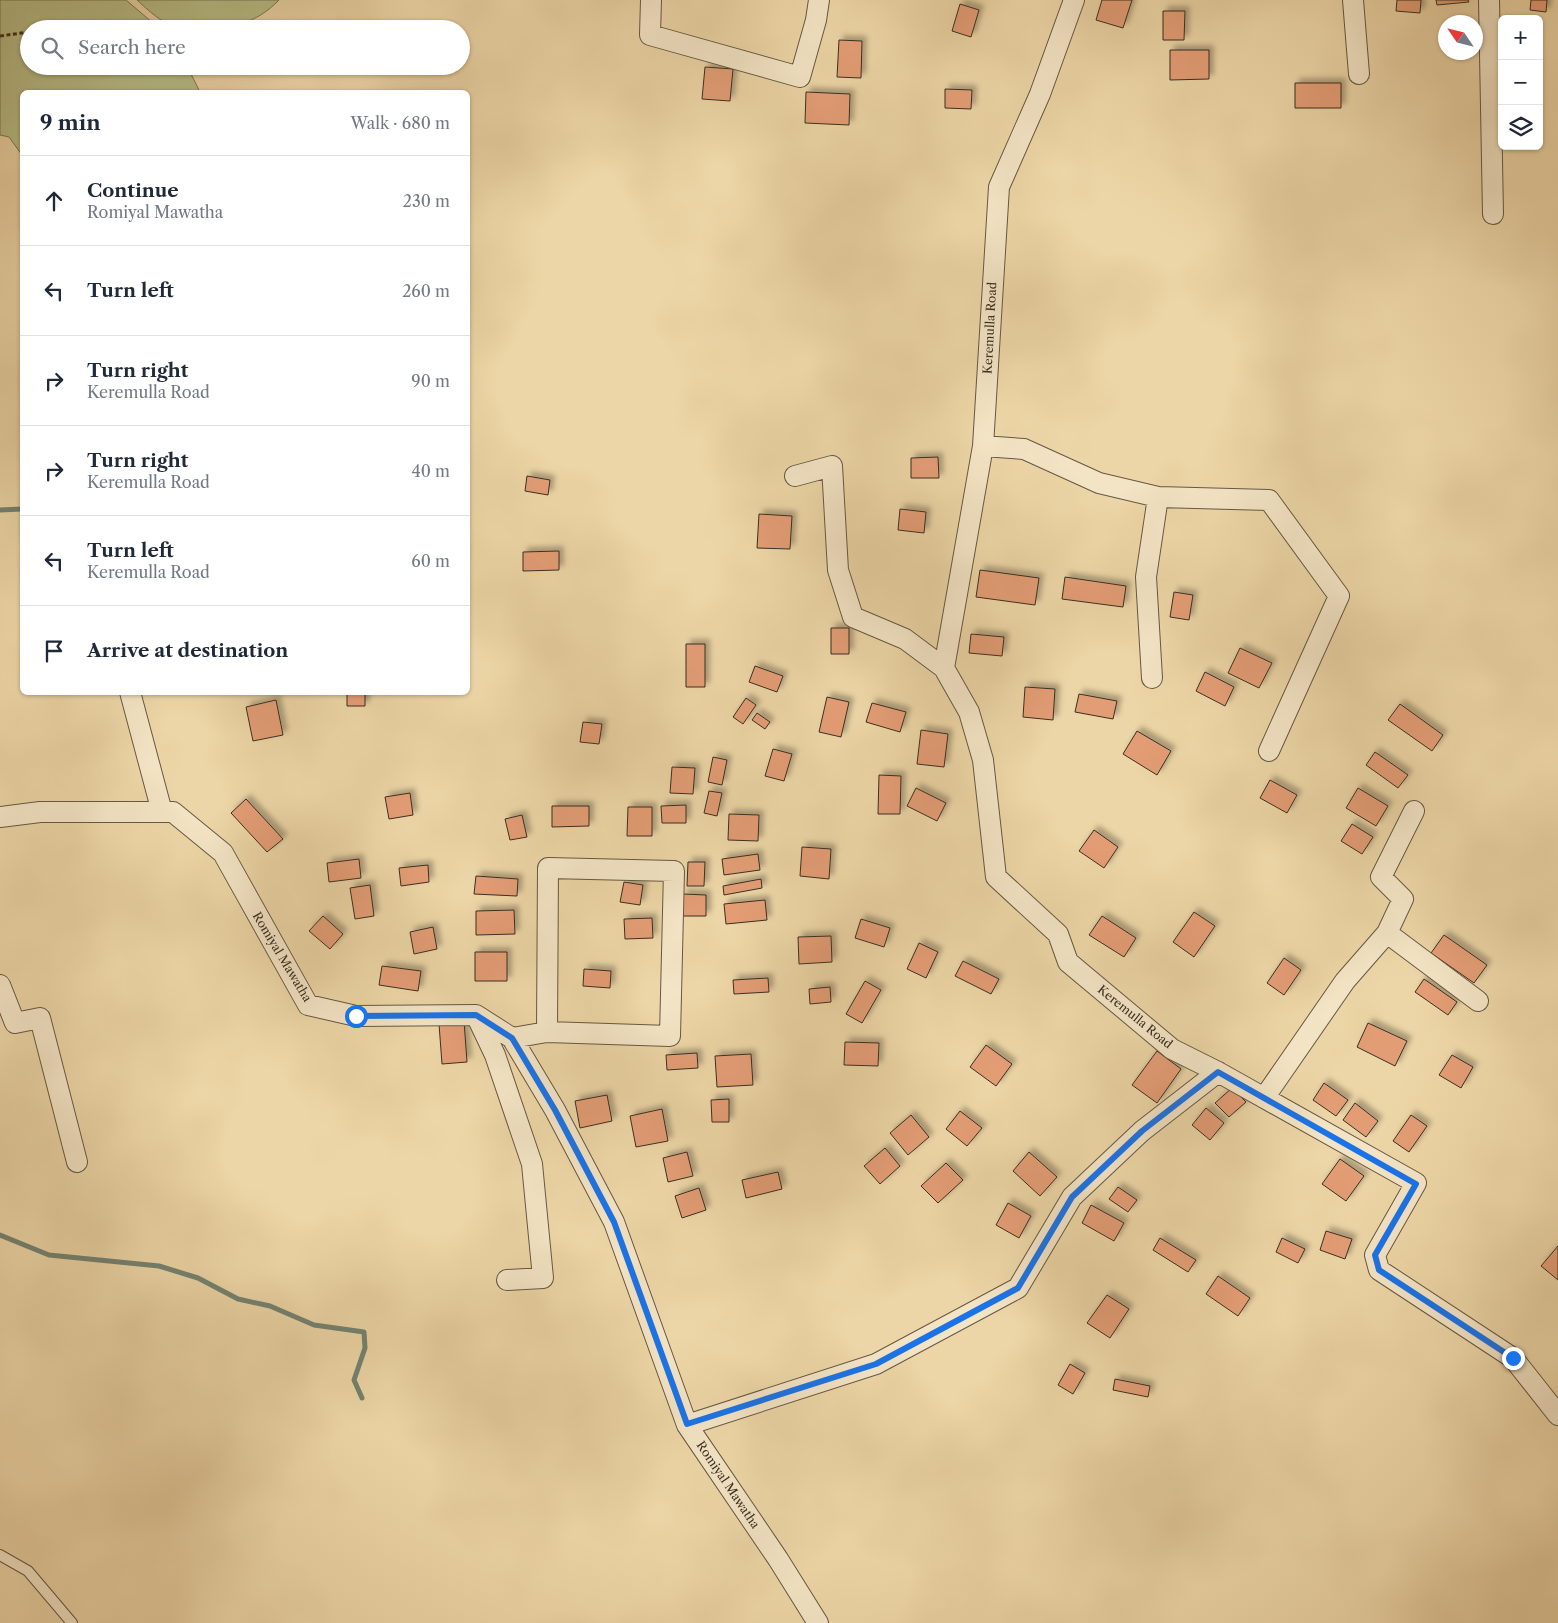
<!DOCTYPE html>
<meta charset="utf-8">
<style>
:root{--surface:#fff;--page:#f6f6f7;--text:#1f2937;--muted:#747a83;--line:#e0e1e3}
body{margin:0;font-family:"Libre Caslon Text",serif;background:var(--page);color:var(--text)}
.controls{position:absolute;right:15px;top:15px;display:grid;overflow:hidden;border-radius:8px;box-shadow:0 1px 4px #0004}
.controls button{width:45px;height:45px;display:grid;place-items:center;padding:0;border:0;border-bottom:1px solid var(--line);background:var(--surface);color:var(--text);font:25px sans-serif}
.compass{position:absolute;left:1438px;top:15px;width:45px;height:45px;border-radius:50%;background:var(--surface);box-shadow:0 1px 4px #0004;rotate:305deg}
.stop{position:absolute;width:15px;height:15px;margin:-11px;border:4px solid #1a73e8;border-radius:50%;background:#fff}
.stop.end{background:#1a73e8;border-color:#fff;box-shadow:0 1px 5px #0008}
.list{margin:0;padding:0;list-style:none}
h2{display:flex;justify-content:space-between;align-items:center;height:65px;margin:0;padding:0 20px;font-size:21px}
h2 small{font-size:16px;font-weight:400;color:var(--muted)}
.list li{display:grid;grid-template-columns:32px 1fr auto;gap:15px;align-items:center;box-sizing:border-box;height:90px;padding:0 20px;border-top:1px solid var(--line)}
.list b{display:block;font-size:19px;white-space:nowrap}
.list p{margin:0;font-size:16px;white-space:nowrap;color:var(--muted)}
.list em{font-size:16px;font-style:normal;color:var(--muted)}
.icon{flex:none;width:28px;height:28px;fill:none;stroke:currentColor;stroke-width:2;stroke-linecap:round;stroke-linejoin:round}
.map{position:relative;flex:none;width:1558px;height:1623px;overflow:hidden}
.search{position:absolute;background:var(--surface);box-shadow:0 1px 4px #0004;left:20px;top:20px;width:450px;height:55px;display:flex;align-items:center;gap:12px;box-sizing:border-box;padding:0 18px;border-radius:28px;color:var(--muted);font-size:19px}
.panel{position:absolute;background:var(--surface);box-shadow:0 1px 4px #0004;left:20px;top:90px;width:450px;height:605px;border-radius:8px}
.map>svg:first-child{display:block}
</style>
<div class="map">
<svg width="1558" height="1623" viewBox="0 0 1558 1623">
<defs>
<filter id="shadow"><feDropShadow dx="4.5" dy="-4.5" stdDeviation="2.5" flood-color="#0004"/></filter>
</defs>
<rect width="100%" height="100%" fill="#ecd5a6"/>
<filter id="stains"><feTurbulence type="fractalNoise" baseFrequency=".004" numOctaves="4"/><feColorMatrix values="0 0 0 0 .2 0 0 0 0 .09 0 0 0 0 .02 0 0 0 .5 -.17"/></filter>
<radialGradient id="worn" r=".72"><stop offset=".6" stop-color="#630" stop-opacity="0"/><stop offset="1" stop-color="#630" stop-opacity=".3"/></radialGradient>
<path fill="#b7bd87" stroke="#787654" d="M0,0h126l34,29h-131v37h158l13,26h-178v63l-13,-18 -9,-2z
M137,0h142c-23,24 -49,29 -81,29 -7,0 -17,1 -23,-1 -15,-7 -26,-17 -38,-28z"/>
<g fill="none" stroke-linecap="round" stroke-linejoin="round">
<path stroke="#738271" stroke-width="5" d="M0,510l22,-1
M0,1235l49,20 110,11 39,12 40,21 32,7 44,19 50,7 1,16 -11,32 8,18"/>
</g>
<path fill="#e39d75" stroke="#3a2f22" filter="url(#shadow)" d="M1102,0h30l-9,28 -27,-8z
M1397,0h24l-1,13 -24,-2z
M1436,0h32l1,2 -32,3z
M1531,0h16l-1,12 -16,-2z
M960,4l19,6 -8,27 -19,-6z
M1163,11h22l-1,29h-21z
M839,40l23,1 -1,37 -24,-1z
M1170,50h39v29l-39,1z
M705,67l28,2 -3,32 -28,-2z
M1295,83h46v25h-46z
M945,89l27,1 -1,19 -26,-1z
M806,92l44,2 -1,31 -44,-2z
M938,457l1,21h-28v-20z
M527,476l23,4 -2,15 -23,-4z
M900,509l26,3 -2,21 -26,-3z
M759,514l33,2 -2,33 -33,-1z
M559,551v19l-36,1v-19z
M980,570l59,8 -4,27 -59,-8z
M1065,577l61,9 -3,21 -61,-8z
M1174,592l19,3 -4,25 -19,-3z
M831,628h18v26h-18z
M971,634l33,3 -2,19 -33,-3z
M686,644h19v43h-19z
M1240,648l32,15 -13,25 -31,-15z
M755,666l28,10 -6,16 -28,-10z
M1205,672l29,15 -9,19 -29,-15z
M1025,687l30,2 -2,31 -30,-3z
M347,692h18v14h-18z
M1079,694l38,7 -4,18 -38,-7z
M827,697l22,5 -8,35 -22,-5z
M746,698l10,7 -13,19 -10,-7z
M276,700l7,35 -30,6 -7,-34z
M872,703l34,9 -6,20 -34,-10z
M1400,704l43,31 -11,16 -44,-31z
M757,713l13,9 -5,7 -13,-9z
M583,722l19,2 -3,20 -19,-2z
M921,730l27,4 -4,33 -27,-3z
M1137,731l34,20 -14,24 -34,-21z
M773,749l19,5 -8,27 -19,-5z
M1375,752l33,23 -10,13 -32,-23z
M713,757l14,3 -5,25 -14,-3z
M672,767l23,1 -2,26 -23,-1z
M879,775l22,1 -1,38h-22z
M1270,780l27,15 -10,18 -27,-15z
M916,788l30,15 -9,18 -30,-15z
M1358,788l30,18 -12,20 -30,-18z
M709,791l13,2 -5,23 -13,-3z
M410,793l3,22 -24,4 -4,-22z
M246,799l37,40 -16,13 -36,-39z
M686,805v18h-24l-1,-17z
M552,806h37v20l-37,1z
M628,807h24v29h-25z
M729,814l30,1 -1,26 -30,-1z
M522,815l5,22 -17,3 -5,-21z
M1352,824l21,13 -11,17 -21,-13z
M1094,830l24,17 -14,21 -25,-17z
M802,847l29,2 -2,30 -29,-3z
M758,854l2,16 -36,5 -2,-16z
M359,859l2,19 -32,4 -2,-19z
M688,862h17l-1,24h-17z
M428,865l1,17 -28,4 -2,-18z
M476,876l42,3 -1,17 -43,-2z
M761,879l1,9 -38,7 -1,-9z
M624,882l19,3 -3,20 -20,-3z
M370,885l4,31 -19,3 -5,-31z
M683,894l23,1v21h-23z
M765,900l2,20 -41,4 -2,-20z
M514,910l1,24 -39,1v-24z
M1194,912l21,14 -21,31 -21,-15z
M323,916l20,18 -13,15 -21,-18z
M1102,916l34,22 -12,19 -35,-22z
M652,918l1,20 -28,1 -1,-20z
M861,919l29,9 -6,19 -29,-9z
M433,927l4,22 -23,5 -4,-22z
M1444,935l43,30 -13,18 -43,-30z
M831,936l1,26 -33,2 -1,-27z
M919,943l19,9 -12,26 -19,-9z
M475,952h32v29h-32z
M1284,958l17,12 -17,25 -17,-12z
M963,961l36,18 -8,15 -36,-18z
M382,966l39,5 -3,20 -39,-6z
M584,969l27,2 -1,17 -27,-2z
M768,978l1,14 -35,2 -1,-14z
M1424,979l33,23 -9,13 -33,-23z
M865,981l16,9 -19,33 -16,-9z
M830,987l1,15 -21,2 -1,-15z
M464,1021l3,41 -25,2 -3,-40z
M1368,1023l39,18 -12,25 -38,-19z
M845,1042l34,1 -1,23 -34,-1z
M986,1045l26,19 -16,22 -26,-19z
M1157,1051l24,18 -24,34 -25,-18z
M697,1053l1,15 -31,2 -1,-15z
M751,1054l2,31 -36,2 -2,-31z
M1452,1055l21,12 -12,21 -22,-13z
M1324,1083l24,17 -12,16 -23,-16z
M1232,1088l14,14 -17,15 -14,-14z
M607,1095l5,26 -32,7 -5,-27z
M729,1099v23h-17l-1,-22z
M1355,1103l23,18 -12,16 -23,-17z
M1206,1108l18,15 -14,17 -18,-15z
M662,1109l6,32 -32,6 -6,-31z
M960,1111l22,17 -15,18 -21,-17z
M911,1115l18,22 -21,18 -18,-22z
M1411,1115l16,11 -18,26 -16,-11z
M885,1148l15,18 -20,18 -16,-18z
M687,1152l6,24 -25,6 -5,-24z
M1029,1152l28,25 -17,19 -27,-25z
M1340,1159l24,17 -18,25 -24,-17z
M946,1163l17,17 -25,23 -17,-17z
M778,1172l4,17 -36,9 -4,-18z
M1118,1187l19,13 -9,12 -19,-13z
M699,1188l7,22 -24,8 -7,-22z
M1008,1203l23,13 -12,22 -23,-13z
M1091,1205l33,18 -10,18 -32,-18z
M1326,1231l26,8 -7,20 -25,-9z
M1160,1238l36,22 -8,12 -35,-22z
M1282,1238l23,11 -7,14 -22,-11z
M1558,1246v34l-17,-14z
M1218,1276l32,22 -12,18 -32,-22z
M1107,1295l22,14 -19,29 -23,-15z
M1070,1364l15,9 -12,21 -15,-9z
M1115,1379l35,7 -2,11 -35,-7z"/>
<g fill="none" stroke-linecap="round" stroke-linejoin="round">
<defs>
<path id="lane" d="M0,1555l28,16 44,52"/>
<path id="street" d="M651,0l-1,35 150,42 16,-57 3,-20
M1353,0l6,74
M1489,0l4,214
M983,446l41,3 75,34 59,14 -12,80 6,101
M795,476l37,-10 6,104 15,47 52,22 39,29 39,-222 16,-259 41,-93 34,-94
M1158,497l111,3 70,96 -70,155
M944,668l25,44 14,48 13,117 62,57 10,28 104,87 46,23 198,111 -41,72 4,15 134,88 45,57
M130,692l32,120
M0,817l40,-5h133l50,41 85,152 48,11 120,-1 36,23 43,72 59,112 73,203 91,134 40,64
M1387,933l91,68
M0,985l15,38 25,-5 37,144
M476,1015l19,40 37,109 11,114 -36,2
M512,1038l35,-6 1,-164 126,3 -4,165 -123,-4
M1264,1098l81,-117 42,-48 16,-34 -22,-22 33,-66
M687,1425l189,-61 142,-76 54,-91 70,-66 76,-59"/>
</defs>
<use href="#lane" stroke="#665843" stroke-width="12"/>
<use href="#street" stroke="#665843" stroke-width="22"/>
<path stroke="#3a2f22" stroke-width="3" stroke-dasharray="4 2.5" stroke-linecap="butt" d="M0,36l29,-4"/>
<use href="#lane" stroke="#f3e4c5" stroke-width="10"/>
<use href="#street" stroke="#f3e4c5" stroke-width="20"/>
</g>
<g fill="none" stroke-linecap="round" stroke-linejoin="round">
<path stroke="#1a73e8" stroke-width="6" d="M356,1016l120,-1 36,23 43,72 59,112 73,202 189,-60 142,-76 54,-91 70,-66 76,-59 198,112 -41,71 4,15 134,88"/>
</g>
<g text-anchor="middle" stroke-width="4" stroke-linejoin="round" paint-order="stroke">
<g font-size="12" fill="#3a2f22" stroke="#f3e4c5">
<text transform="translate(990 328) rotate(-87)" y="4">Keremulla Road</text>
<text transform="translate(282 957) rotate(59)" y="4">Romiyal Mawatha</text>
<text transform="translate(1135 1017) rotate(39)" y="4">Keremulla Road</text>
<text transform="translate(728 1485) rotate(56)" y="4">Romiyal Mawatha</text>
</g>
</g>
<rect width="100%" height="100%" filter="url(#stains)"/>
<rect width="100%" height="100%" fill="url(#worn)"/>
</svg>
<div class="controls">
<button>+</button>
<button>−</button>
<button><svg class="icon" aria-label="layers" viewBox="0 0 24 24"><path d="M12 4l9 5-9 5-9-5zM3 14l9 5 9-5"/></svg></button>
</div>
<svg class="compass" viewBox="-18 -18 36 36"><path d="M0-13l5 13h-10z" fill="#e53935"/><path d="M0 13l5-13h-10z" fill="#747a83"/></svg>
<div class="stop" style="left:356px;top:1016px"></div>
<div class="stop end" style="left:1513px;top:1358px"></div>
<div class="search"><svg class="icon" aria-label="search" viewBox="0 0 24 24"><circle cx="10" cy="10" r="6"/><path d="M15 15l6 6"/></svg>Search here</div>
<section class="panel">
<h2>9 min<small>Walk · 680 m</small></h2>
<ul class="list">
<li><svg class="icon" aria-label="ahead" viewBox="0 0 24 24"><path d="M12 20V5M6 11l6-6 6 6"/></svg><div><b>Continue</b><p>Romiyal Mawatha</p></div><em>230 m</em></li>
<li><svg class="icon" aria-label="left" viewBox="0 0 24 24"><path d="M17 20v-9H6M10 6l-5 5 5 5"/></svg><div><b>Turn left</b></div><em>260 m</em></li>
<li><svg class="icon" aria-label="right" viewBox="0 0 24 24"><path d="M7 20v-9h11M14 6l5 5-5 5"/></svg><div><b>Turn right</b><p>Keremulla Road</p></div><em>90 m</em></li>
<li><svg class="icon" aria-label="right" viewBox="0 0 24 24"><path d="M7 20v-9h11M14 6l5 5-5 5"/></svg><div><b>Turn right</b><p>Keremulla Road</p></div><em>40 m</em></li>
<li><svg class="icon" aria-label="left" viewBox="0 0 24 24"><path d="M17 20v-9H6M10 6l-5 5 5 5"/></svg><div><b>Turn left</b><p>Keremulla Road</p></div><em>60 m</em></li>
<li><svg class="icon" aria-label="arrive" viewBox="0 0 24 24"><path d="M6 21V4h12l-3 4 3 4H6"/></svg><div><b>Arrive at destination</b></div></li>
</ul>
</section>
</div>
